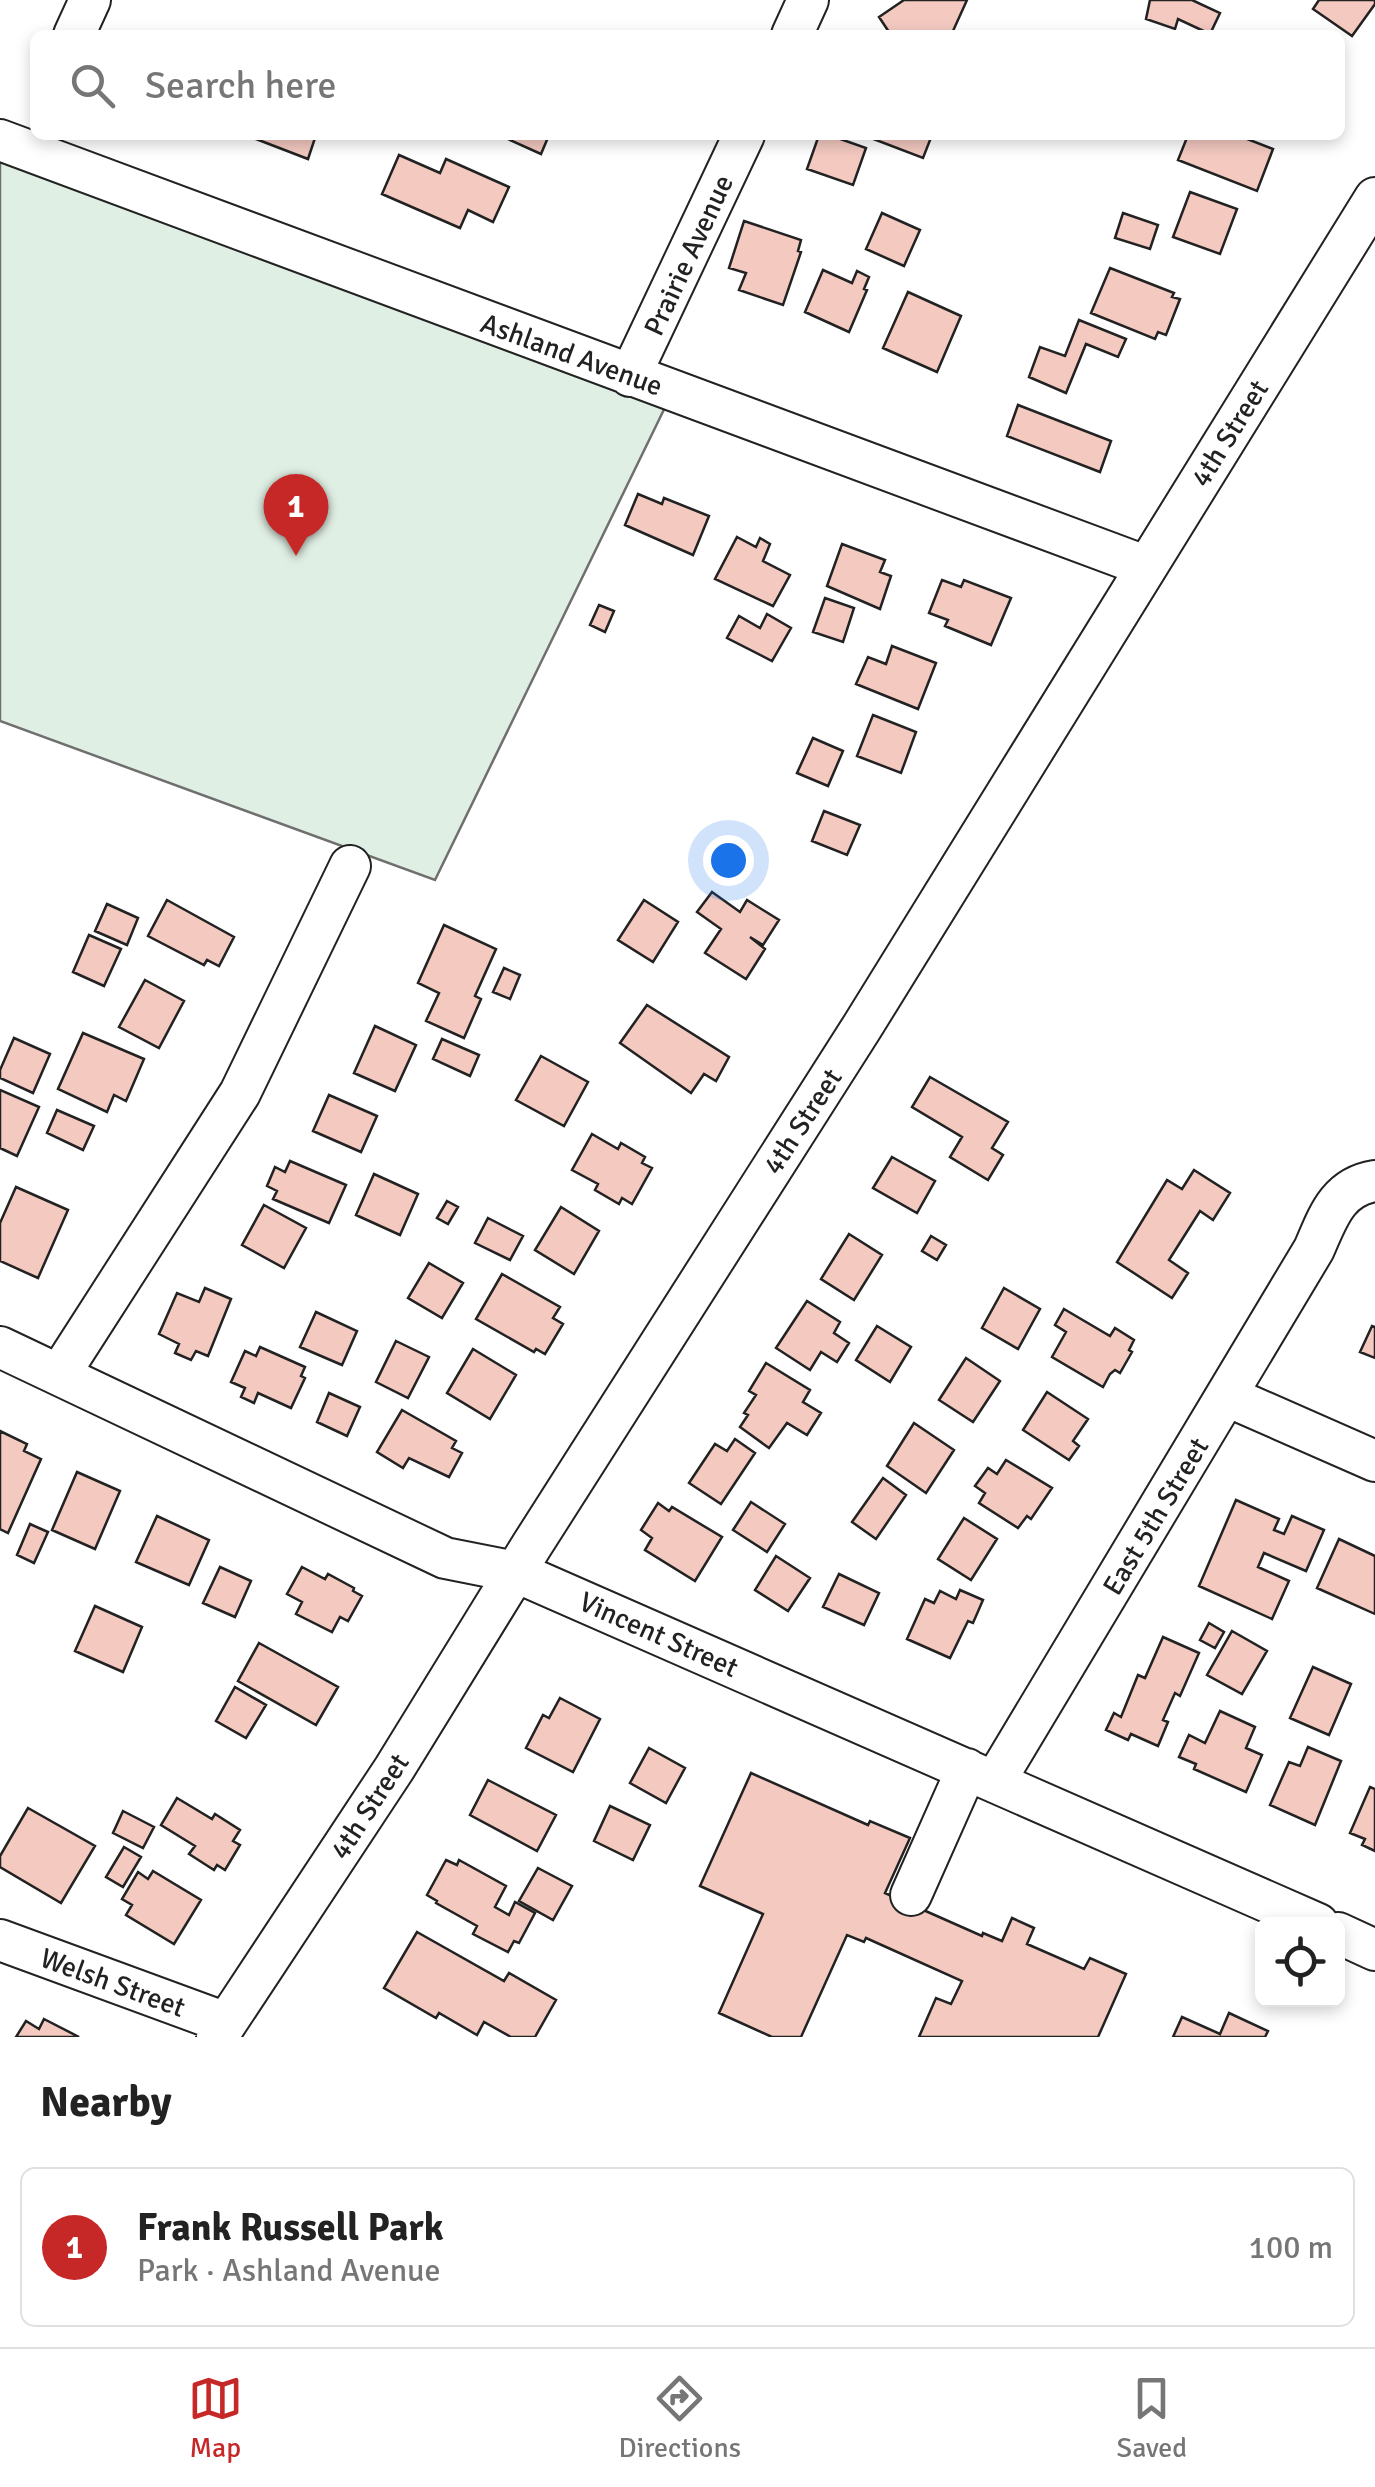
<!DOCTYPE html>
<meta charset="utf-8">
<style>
:root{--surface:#fff;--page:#f2f2f2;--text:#222;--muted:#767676;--line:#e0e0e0;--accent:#c62828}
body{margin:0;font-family:Signika,sans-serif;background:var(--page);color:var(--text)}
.controls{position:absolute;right:30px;bottom:30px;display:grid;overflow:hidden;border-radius:15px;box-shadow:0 5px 15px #0003}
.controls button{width:90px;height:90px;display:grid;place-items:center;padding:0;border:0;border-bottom:2px solid var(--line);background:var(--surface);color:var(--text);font:50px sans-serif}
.you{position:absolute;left:728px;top:860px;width:35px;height:35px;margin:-25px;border:8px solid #fff;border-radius:50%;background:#1a73e8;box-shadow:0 0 0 15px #1a73e833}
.badge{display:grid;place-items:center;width:65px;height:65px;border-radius:50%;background:var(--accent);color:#fff;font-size:32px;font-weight:700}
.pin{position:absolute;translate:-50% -82px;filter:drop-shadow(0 2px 5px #0008)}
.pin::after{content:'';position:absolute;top:52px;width:35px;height:30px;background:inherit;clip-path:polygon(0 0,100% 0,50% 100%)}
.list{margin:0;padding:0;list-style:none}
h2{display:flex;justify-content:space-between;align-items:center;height:130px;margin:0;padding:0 40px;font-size:42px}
h2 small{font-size:32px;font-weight:400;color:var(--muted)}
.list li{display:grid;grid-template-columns:65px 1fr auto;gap:30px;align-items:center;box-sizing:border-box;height:160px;margin:0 20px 20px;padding:0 20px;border:2px solid var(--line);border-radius:15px}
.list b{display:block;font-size:38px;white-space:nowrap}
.list p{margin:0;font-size:32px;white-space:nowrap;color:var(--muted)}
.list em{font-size:32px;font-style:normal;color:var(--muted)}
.icon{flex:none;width:55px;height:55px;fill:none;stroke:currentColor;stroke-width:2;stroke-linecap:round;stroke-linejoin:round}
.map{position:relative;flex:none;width:1375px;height:2037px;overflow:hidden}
.search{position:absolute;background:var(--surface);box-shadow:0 5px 15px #0003;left:30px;right:30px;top:30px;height:110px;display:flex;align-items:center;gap:25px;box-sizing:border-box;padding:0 35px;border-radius:15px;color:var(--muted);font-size:38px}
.sheet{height:310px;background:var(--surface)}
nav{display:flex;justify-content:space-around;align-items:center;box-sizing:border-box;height:140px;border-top:2px solid var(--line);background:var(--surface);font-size:28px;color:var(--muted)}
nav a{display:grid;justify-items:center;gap:5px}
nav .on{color:var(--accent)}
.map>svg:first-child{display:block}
</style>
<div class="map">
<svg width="1375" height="2037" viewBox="0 0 1375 2037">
<rect width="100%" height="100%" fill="#fff"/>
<path fill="#e0efe3" stroke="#6f6f6f" stroke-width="2.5" d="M0,140l673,251 -238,489 -435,-159z"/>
<path fill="#f3c9c0" stroke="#222" stroke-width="2.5" d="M904,0h63l-14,31 -6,4h-56l-12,-18z
M1150,0h42l28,13 -10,21 -32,-15 -3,10 -29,-10z
M1319,0h56v4l-23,32 -39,-27z
M258,135h58l-8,24 -52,-20z
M499,135h50l-8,19z
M819,135h10l37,13 -13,37 -46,-16z
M863,135h69l-9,23z
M1188,135h49l36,14 -16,42 -79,-31z
M399,155l41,18 6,-14 63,28 -16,35 -25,-12 -8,18 -78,-34z
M1190,192l47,17 -17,45 -47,-17z
M882,213l38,17 -16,36 -38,-17z
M1123,213l35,12 -8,24 -35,-11z
M744,221l57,19 -3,11 3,1 -18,53 -44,-15 7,-17 -17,-5z
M1110,268l64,25 -2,4 8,2 -14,36 -8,-3 -3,7 -64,-26z
M823,270l29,13 5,-12 12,6 -5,12 3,1 -18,42 -44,-20z
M908,292l53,24 -24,56 -54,-24z
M1079,320l47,19 -8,18 -32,-13 -20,49 -37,-16 11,-30 25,9z
M1018,405l93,36 -11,31 -93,-36z
M638,494l24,10 2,-6 45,18 -16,39 -68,-30z
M737,537l19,10 4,-9 10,6 -7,17 27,14 -17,31 -58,-27z
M842,544l43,16 -5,12 11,4 -11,33 -53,-23z
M942,580l19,7 3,-7 47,18 -20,47 -46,-19 3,-6 -19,-7z
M825,598l29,10 -11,34 -30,-10z
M599,605l15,6 -9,21 -15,-7z
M767,614l24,14 -19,33 -45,-23 12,-22 21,12z
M892,646l44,17 -18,46 -62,-25 12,-27 18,7z
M873,715l43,17 -15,41 -44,-17z
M813,738l30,13 -15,35 -31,-13z
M824,811l36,14 -13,30 -35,-14z
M712,892l28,20 7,-12 32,20 -16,25 -13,-8 15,12 -19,30 -41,-26 16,-24 -24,-17z
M167,900l67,37 -15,29 -12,-6 -3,5 -56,-29z
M644,900l34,22 -25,40 -35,-22z
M107,904l31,14 -11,27 -32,-14z
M444,925l52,24 -21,47 6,3 -17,39 -38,-17 13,-28 -21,-10z
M89,935l32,14 -17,37 -31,-14z
M504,968l16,7 -10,24 -17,-7z
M145,980l39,21 -25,47 -40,-21z
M647,1005l82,52 -13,24 -12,-7 -13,19 -71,-50z
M375,1026l41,19 -21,46 -41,-18z
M83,1033l61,26 -18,42 -12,-6 -7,17 -49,-23z
M14,1038l36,16 -17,39 -33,-15v-8z
M442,1039l37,16 -9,21 -37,-17z
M541,1056l47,26 -24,44 -48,-26z
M930,1077l78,45 -16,26 11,7 -15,25 -38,-23 12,-20 -50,-30z
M0,1090l39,17 -22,49 -17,-8z
M329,1095l48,21 -16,36 -48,-21z
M57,1110l37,16 -11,24 -36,-17z
M592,1134l26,15 3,-6 24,14 -3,6 10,5 -20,36 -10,-6 -3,6 -24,-14 3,-6 -26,-14z
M892,1157l43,24 -18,32 -44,-25z
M290,1161l56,24 -17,38 -56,-24 4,-8 -10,-5 8,-19 10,5z
M1194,1170l36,23 -17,27 -13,-9 -31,49 19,13 -16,25 -55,-36 50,-82 15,9z
M374,1174l44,20 -18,41 -44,-20z
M16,1187l52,23 -30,68 -38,-17v-38z
M447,1201l11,6 -10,17 -11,-6z
M264,1205l42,23 -22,40 -42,-23z
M561,1207l38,24 -25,43 -39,-24z
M488,1218l35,18 -13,24 -35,-17z
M849,1234l33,21 -28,45 -33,-21z
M931,1236l15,9 -9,15 -15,-9z
M429,1263l34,20 -21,35 -34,-20z
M502,1274l58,33 -7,11 10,6 -18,30 -9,-5 -2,3 -58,-33z
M205,1288l26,11 -23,57 -12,-5 -5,9 -16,-7 4,-9 -20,-10 18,-41 22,9z
M1004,1288l36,21 -22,40 -36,-21z
M807,1301l33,21 -6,11 15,10 -12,19 -16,-10 -11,18 -34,-22z
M1064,1309l46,27 5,-8 19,12 -5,10 3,2 -12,21 -5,-3 -5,4 -7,13 -51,-30 14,-25 -11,-7z
M316,1312l41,19 -15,34 -42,-18z
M877,1326l34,21 -21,35 -34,-22z
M1372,1326l3,1v31l-15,-6z
M396,1341l33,16 -21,41 -32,-16z
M260,1347l45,20 -4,9 4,2 -14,30 -33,-15 -4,10 -13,-6 4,-9 -14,-6 14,-31 11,5z
M473,1349l43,26 -26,44 -43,-26z
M966,1358l34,23 -27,41 -34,-22z
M766,1363l44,27 -7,12 18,11 -14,22 -20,-12 -18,25 -29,-21 8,-12 -4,-2 12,-18 -7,-4z
M1047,1392l41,27 -15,22 6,5 -10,14 -46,-30z
M329,1393l31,14 -13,29 -30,-14z
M402,1410l54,31 -4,7 10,5 -13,24 -40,-19 -6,10 -26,-16z
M914,1423l40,27 -28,43 -39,-27z
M0,1431l27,13 -3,7 17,8 -33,74 -8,-4z
M735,1439l20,14 -34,51 -32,-21 26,-39 12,7z
M1006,1460l46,28 -21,31 -4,-3 -9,12 -39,-25 6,-10 -10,-7 13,-18 9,6z
M77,1472l43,19 -25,58 -43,-19z
M883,1478l23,17 -30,44 -24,-17z
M1236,1500l43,19 -5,11 10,4 8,-18 32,14 -18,41 -42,-18 -6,14 31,14 -17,38 -73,-33z
M751,1502l34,22 -18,28 -34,-22z
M658,1503l11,8 3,-4 50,30 -27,44 -50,-31 7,-12 -11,-8z
M157,1516l52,24 -20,45 -53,-23z
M964,1518l33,21 -26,41 -33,-21z
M30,1524l18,8 -14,31 -17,-8z
M1339,1539l36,17v58l-58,-26z
M776,1556l34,22 -22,33 -33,-21z
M220,1567l31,14 -16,36 -32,-14z
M302,1567l23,12 3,-5 26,14 -1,3 9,5 -14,25 -8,-4 -8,15 -36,-18 6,-12 -15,-8z
M839,1574l40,19 -15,32 -41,-18z
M960,1590l23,10 -10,23 -5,-2 -18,37 -43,-19 18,-40 9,4 6,-12 16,8z
M95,1606l47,21 -19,45 -48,-21z
M1209,1623l15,9 -9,16 -15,-8z
M1232,1631l35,20 -25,43 -35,-19z
M1163,1637l36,16 -19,43 -5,-3 -12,27 5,2 -10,24 -27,-12 -3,6 -22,-10 8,-17 7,4 17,-42 7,3z
M259,1643l79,44 -22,38 -78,-44z
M1313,1667l38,17 -22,51 -39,-17z
M235,1687l31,18 -20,33 -30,-17z
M560,1698l40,21 -27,53 -47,-24 17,-33 6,3z
M1220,1711l35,16 -9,21 16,7 -16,37 -52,-23 2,-5 -17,-7 10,-22 16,8z
M1308,1747l33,14 -26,64 -45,-20 19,-43 11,4z
M649,1748l36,20 -19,35 -36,-20z
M751,1773l117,52 2,-4 40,17 -25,55 97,43 1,-3 19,8 10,-23 22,10 -7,16 57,25 6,-11 36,16 -28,63h-179l17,-39 15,6 11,-23 -96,-43 -2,4 -17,-7 -46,102h-29l-53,-24 44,-99 -63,-28z
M488,1780l68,35 -19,36 -67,-36z
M1370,1787l5,2v62l-13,-6 3,-6 -15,-6z
M177,1798l35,21 3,-5 25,16 -7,11 7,4 -15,25 -8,-5 -3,5 -25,-16 6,-8 -34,-21z
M610,1806l40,19 -17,35 -39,-19z
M28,1808l67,38 -34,57 -61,-36v-11z
M123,1811l31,16 -11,21 -30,-15z
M124,1847l17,10 -18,30 -17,-10z
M446,1860l11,5 2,-5 47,26 -11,21 14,8 6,-13 20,11 -16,30 -5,-2 -6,11 -35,-18 4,-8 -41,-23 1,-2 -10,-6z
M538,1868l34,18 -19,34 -34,-19z
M153,1871l48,29 -27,44 -48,-29 6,-10 -10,-6 16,-27 10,7z
M417,1932l87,49 5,-8 47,27 -21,37h-24l-27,-15 -7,13 -38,-22 -3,5 -52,-30z
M1229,2013l39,18 -3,6h-92l9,-20 38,17z
M44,2019l35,18h-63l10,-16 13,8z"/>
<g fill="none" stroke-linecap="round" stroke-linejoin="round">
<defs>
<path id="minor" d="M74,35l16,-35
M792,35l16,-35
M0,140l1145,426
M630,376l114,-241
M0,1347l445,211 71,14 802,352
M59,1375l181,-282 110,-227
M1227,1396l148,65
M995,1781l319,-532c14,-32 23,-62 61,-68
M911,1895l56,-126
M1338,1933l37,17
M0,1940l226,83
M217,2037l177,-268 138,-224 330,-518 513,-829"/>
</defs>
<use href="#minor" stroke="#222" stroke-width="44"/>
<use href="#minor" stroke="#fff" stroke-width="40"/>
</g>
<g text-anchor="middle" stroke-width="8" stroke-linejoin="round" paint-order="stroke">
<g font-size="28" fill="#222" stroke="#fff">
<text transform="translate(688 255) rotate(-65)" y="10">Prairie Avenue</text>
<text transform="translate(572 354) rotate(20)" y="10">Ashland Avenue</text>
<text transform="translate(1229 433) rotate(-58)" y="10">4th Street</text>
<text transform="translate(802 1121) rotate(-57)" y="10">4th Street</text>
<text transform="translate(1155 1516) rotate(-59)" y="10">East 5th Street</text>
<text transform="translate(659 1634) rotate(24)" y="10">Vincent Street</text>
<text transform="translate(369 1806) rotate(-57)" y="10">4th Street</text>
<text transform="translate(113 1982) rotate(20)" y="10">Welsh Street</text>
</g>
</g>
</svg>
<div class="controls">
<button><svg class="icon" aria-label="locate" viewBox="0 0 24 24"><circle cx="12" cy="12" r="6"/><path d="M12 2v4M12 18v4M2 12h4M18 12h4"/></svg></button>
</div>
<div class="you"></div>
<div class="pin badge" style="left:296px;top:556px">1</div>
<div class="search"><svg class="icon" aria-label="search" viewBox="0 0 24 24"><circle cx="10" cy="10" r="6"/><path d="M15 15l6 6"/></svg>Search here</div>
</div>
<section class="sheet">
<h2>Nearby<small></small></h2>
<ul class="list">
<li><span class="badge">1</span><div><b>Frank Russell Park</b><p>Park · Ashland Avenue</p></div><em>100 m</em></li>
</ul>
</section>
<nav>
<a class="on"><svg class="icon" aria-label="map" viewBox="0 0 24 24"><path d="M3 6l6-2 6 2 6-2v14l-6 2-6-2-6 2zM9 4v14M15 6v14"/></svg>Map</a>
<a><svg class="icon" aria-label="directions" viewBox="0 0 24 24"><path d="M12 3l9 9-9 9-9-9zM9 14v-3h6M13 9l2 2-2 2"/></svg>Directions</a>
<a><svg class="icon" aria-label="saved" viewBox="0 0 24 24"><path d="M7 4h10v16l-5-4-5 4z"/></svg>Saved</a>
</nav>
